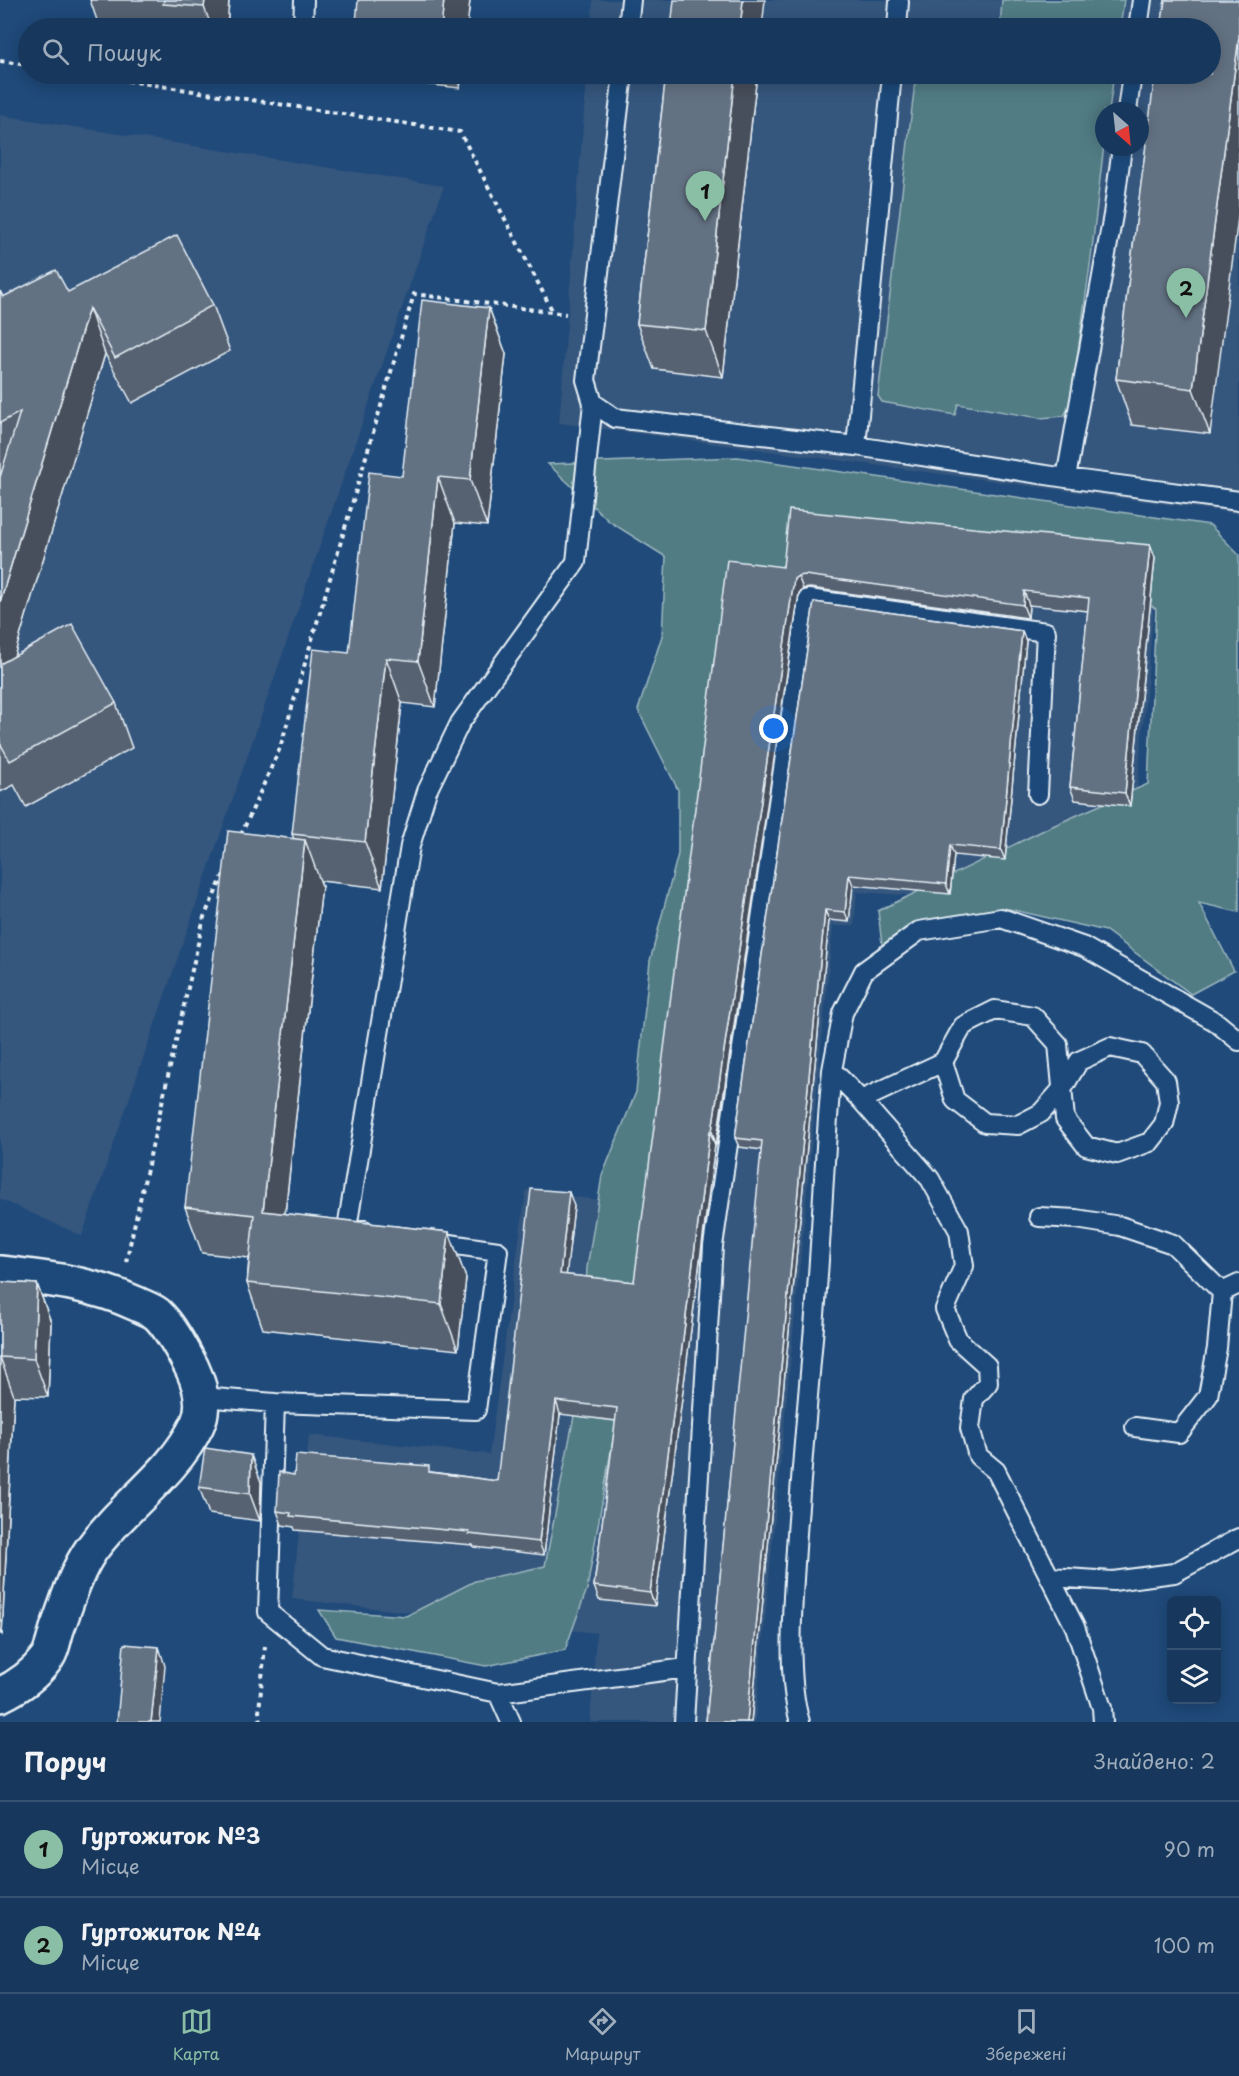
<!DOCTYPE html>
<html lang="uk">
<meta charset="utf-8">
<style>
:root{--surface:#17385c;--page:#203f62;--text:#f1f3f6;--muted:#9eacbb;--line:#365272;--accent:#8abfa5}
body{margin:0;font-family:"Playpen Sans",sans-serif;background:var(--page);color:var(--text)}
.controls{position:absolute;right:18px;bottom:18px;display:grid;overflow:hidden;border-radius:9px;box-shadow:0 3px 15px #0003}
.controls button{width:54px;height:54px;display:grid;place-items:center;padding:0;border:0;border-bottom:2px solid var(--line);background:var(--surface);color:var(--text);font:30px sans-serif}
.compass{position:absolute;left:1095px;top:102px;width:54px;height:54px;border-radius:50%;background:var(--surface);box-shadow:0 3px 15px #0003;rotate:153deg}
.you{position:absolute;left:774px;top:729px;width:21px;height:21px;margin:-15px;border:4px solid #fff;border-radius:50%;background:#1a73e8;box-shadow:0 0 0 9px #1a73e833}
.badge{display:grid;place-items:center;width:39px;height:39px;border-radius:50%;background:var(--accent);color:#111;font-size:20px;font-weight:700}
.pin{position:absolute;translate:-50% -50px;filter:drop-shadow(0 2px 3px #0008)}
.pin::after{content:'';position:absolute;top:32px;width:21px;height:18px;background:inherit;clip-path:polygon(0 0,100% 0,50% 100%)}
.list{margin:0;padding:0;list-style:none}
h2{display:flex;justify-content:space-between;align-items:center;height:78px;margin:0;padding:0 24px;font-size:26px}
h2 small{font-size:20px;font-weight:400;color:var(--muted)}
.list li{display:grid;grid-template-columns:39px 1fr auto;gap:18px;align-items:center;box-sizing:border-box;height:96px;padding:0 24px;border-top:2px solid var(--line)}
.list b{display:block;font-size:22px;white-space:nowrap}
.list p{margin:0;font-size:20px;white-space:nowrap;color:var(--muted)}
.list em{font-size:20px;font-style:normal;color:var(--muted)}
.icon{flex:none;width:33px;height:33px;fill:none;stroke:currentColor;stroke-width:2;stroke-linecap:round;stroke-linejoin:round}
.map{position:relative;flex:none;width:1239px;height:1722px;overflow:hidden}
.search{position:absolute;background:var(--surface);box-shadow:0 3px 15px #0003;left:18px;right:18px;top:18px;height:66px;display:flex;align-items:center;gap:15px;box-sizing:border-box;padding:0 21px;border-radius:33px;color:var(--muted);font-size:22px}
.sheet{height:270px;background:var(--surface)}
nav{display:flex;justify-content:space-around;align-items:center;box-sizing:border-box;height:84px;border-top:2px solid var(--line);background:var(--surface);font-size:16px;color:var(--muted)}
nav a{display:grid;justify-items:center;gap:3px}
nav .on{color:var(--accent)}
.map>svg:first-child{display:block}
</style>
<div class="map">
<svg width="1239" height="1722" viewBox="0 0 1239 1722">
<rect width="100%" height="100%" fill="#1f4a7a"/>
<filter id="ink" filterUnits="userSpaceOnUse"><feTurbulence type="fractalNoise" baseFrequency=".0167" numOctaves="2"/><feDisplacementMap in="SourceGraphic" scale="12" xChannelSelector="R" yChannelSelector="G"/><feConvolveMatrix kernelMatrix="1 2 1 2 8 2 1 2 1" color-interpolation-filters="sRGB"/></filter>
<g filter="url(#ink)">
<path fill="#34567d" fill-rule="evenodd" d="M593,0h646v514l-680,-91 28,-349h623v-46h-619zM1104,111h36v36h-36z
M0,115l444,71 -362,1050 -82,-37z
M793,517l366,36 -23,251 -185,94 -94,-6 -3,34h-21l-78,796h-165l6,-89 -304,-34 17,-164 180,19 37,-264 117,16 85,-637z"/>
<path fill="#517c84" stroke="#9cb6be" stroke-width="1.5" d="M1002,0h122l-4,28h-120z
M916,74h198l-5,37h-5v33l-13,114 -20,144 -7,14 -24,2 -82,-14 -3,11 -73,-13 -4,-6z
M738,457l472,68 29,30v357l-40,-9 35,68 -43,23 -85,-63 -97,-22 -127,36 -4,-34 170,-83 100,-44 8,-175 -77,-56 -260,-24 -80,80 -56,425 -96,555 -22,61 -79,16 -150,-29 -17,-27 87,6 69,-35 70,-15 35,-181 7,-117 15,-92 34,-84 14,-131 28,-107v-64l-40,-80 24,-74 4,-79 -56,-35 -62,-58z"/>
<g fill="none" stroke-linecap="round" stroke-linejoin="round">
<defs>
<path id="lane" d="M303,28l1,-28
M628,28l3,-28
M897,28l2,-26
M1138,28l4,-28
M623,74l-37,306 7,23 22,15 241,28 210,32 173,23
M1127,111l5,-37
M856,446l36,-372
M1066,478l47,-263 9,-68
M1063,1088l16,-27 31,-14 32,7 24,27 3,21 -5,22 -14,18 -33,12 -31,-8 -21,-27 -7,-75 -25,-28 -38,-6 -32,16 -20,36 12,38 30,23 33,2 23,-12 22,-25
M861,1100l82,-38
M1039,1217l37,2 44,7 53,18 49,48 -5,56 -9,48 -29,37 -44,-6
M364,1230l-17,-2 63,-382 17,-55 33,-68 116,-161 17,-159
M1222,1292l17,-8
M202,1397l73,6 201,7 22,-159 -69,-10
M275,1403l-7,209 54,44 176,37 13,29
M1051,1577l62,4 61,-8 65,-35
M498,1693l188,-25
M684,1722l29,-476 95,-647 238,33 -8,162
M800,1722c-13,-42 -8,-114 -5,-158 5,-83 13,-166 20,-249 7,-82 9,-163 17,-245
M1103,1722l-1,-14 -27,-81 -79,-156 -18,-15 -8,-28 4,-29 14,-16 -1,-17 -29,-26 -13,-31 19,-43 -5,-35 -29,-52 -69,-79 -29,-30 11,-57 21,-42 55,-40 82,-13 83,29 132,75 23,19"/>
<path id="street" d="M0,1273c47,5 94,11 137,31 6,3 15,6 20,10 14,13 26,37 35,54 8,17 14,39 5,57 -24,50 -74,80 -106,125 -16,23 -24,53 -34,79 -3,9 -5,23 -11,30 -11,15 -29,28 -46,36"/>
</defs>
<use href="#lane" stroke="#e8f1f8" stroke-width="22"/>
<use href="#street" stroke="#e8f1f8" stroke-width="38"/>
<path stroke="#e8f1f8" stroke-width="4" stroke-dasharray="4.5 4.5" stroke-linecap="butt" d="M0,61l28,4
M83,74l377,58 93,180
M241,835l39,-87 134,-454 152,20
M126,1262l78,-345 21,-45
M261,1722l-2,-11 6,-65"/>
<use href="#lane" stroke="#1f4a7a" stroke-width="18"/>
<use href="#street" stroke="#1f4a7a" stroke-width="33"/>
</g>
<path fill="#566271" stroke="#e8f1f8" stroke-width="1.5" d="M90,0h139l-2,28h-110l-1,-1 -17,-1z
M470,0l-3,28h-109l-2,-5z
M1165,0l45,434 -78,-9 -16,-46z
M374,74h88l-2,14 -84,-9z
M666,74h91l-34,303 -69,-8 -17,-45z
M0,291l3,6 65,-5 145,13 17,46 -98,52 -27,-49 -91,302 102,47 16,45 -106,59 -12,-22 -14,7z
M489,308l17,46 -19,172 -32,-3 -20,184 -33,-4 -20,185 -62,-7 2,5 -37,328 164,18 17,46 -8,72 -195,-21 -16,-46 2,-25 -47,-5 -17,-46 109,-368 -2,-5 57,-181 53,-177z
M1150,545l5,13 -25,248 -55,-6 -5,-13 18,-176 -59,-6 -1,13 -218,-30 -7,1 -4,4 -83,552h-1l-60,461 -56,-6 -5,-14 22,-165 -56,-7 -16,141 -70,-8 -1,-2 -178,-15 -1,-3 -12,-2 -5,-14 17,-36 138,-3 65,9 77,-275 -8,69 68,7 149,-715z
M814,602l208,29 4,10 -21,219 -51,-5 -4,39 -97,-9 -4,37 -20,-2 -78,802h-45l56,-572 -23,-3 -4,-9z
M0,1282l37,2 14,38 -3,75 -34,-1 -12,238h-2z
M261,1482l-1,39 -51,-7 -10,-27z"/>
<path fill="#46505c" stroke="#e8f1f8" stroke-width="1.5" d="M205,0h24l-2,28h-15l-8,-21z
M444,0h26l-3,28h-26z
M743,0h22l-3,28h-22z
M1239,37v173l-29,224 -17,-45z
M455,74h7l-2,14z
M735,74h22l-34,303 -17,-46z
M89,308l16,46 -105,349v-101z
M489,308l17,46 -19,172 -17,-46z
M438,477l17,46 -20,184 -17,-46z
M1150,545l5,13 -25,248 -5,-13z
M798,576l5,13 -4,4 -83,552 -4,-14 82,-552z
M1024,591l5,14 -1,13 -5,-13z
M1022,631l4,10 -21,219 -4,-10z
M386,658l16,45 -20,185 -17,-46z
M305,840l17,46 -42,371 -17,-46z
M950,845l4,10 -4,39 -4,-10z
M849,875l4,10 -4,37 -4,-10z
M825,910l4,10 -78,802h-4z
M710,1131l5,14 -60,461 -5,-13z
M569,1192l5,14 -9,81 -5,-13z
M449,1232l17,46 -8,72 -17,-46z
M37,1284l14,38 -3,75 -14,-38z
M0,1357l14,39 -12,238 -2,-4z
M556,1401l4,13 -16,141 -5,-13z
M251,1455l10,27 -1,39 -10,-27z
M159,1647l6,19 -5,56h-9z"/>
<path fill="#647283" stroke="#e8f1f8" stroke-width="1.5" d="M164,0h41l-1,7 -41,-3z
M358,0h86l-3,28h-32l-53,-5z
M674,0h69l-3,28h-69z
M1165,0h74v37l-46,352 -77,-10 39,-305h55v-46h-49z
M666,74h69l-29,257 -69,-7z
M177,235l36,70 -98,53 -26,-50 -89,294v-125l20,-65 -20,11v-132l3,6 53,-27 12,22z
M422,300l67,8 -19,172 -32,-3 -20,184 -32,-3 -21,184 -73,-8 21,-185 36,4 20,-181 33,4z
M789,510l361,35 -25,248 -55,-6 19,-189 -65,-7 -1,14 -218,-30 -7,1 -4,3 -82,552h-2l-60,462 -56,-7 23,-178 -61,-7 -17,141 -70,-8v-2l-179,-16 1,-3 -14,-2 2,-39 15,3 2,-20 133,11v6l68,9 34,-292 38,3 -9,82 74,8 93,-722 56,7z
M814,602l208,29 -21,219 -51,-5 -4,39 -97,-9 -4,37 -20,-2 -78,812h-41l56,-581 -27,-3z
M72,624l44,79 -106,58 -10,-18v-79z
M228,831l77,9 -42,371 186,21 -8,72 -194,-21 7,-68 -69,-8z
M0,1282l37,2 -3,75 -34,-2z
M205,1448l46,7 -1,39 -51,-7z
M124,1644l35,3 -8,75h-34z"/>
</g>
</svg>
<div class="controls">
<button><svg class="icon" aria-label="locate" viewBox="0 0 24 24"><circle cx="12" cy="12" r="6"/><path d="M12 2v4M12 18v4M2 12h4M18 12h4"/></svg></button>
<button><svg class="icon" aria-label="layers" viewBox="0 0 24 24"><path d="M12 4l9 5-9 5-9-5zM3 14l9 5 9-5"/></svg></button>
</div>
<svg class="compass" viewBox="-18 -18 36 36"><path d="M0-13l5 13h-10z" fill="#e53935"/><path d="M0 13l5-13h-10z" fill="#9eacbb"/></svg>
<div class="you"></div>
<div class="pin badge" style="left:705px;top:221px">1</div>
<div class="pin badge" style="left:1186px;top:318px">2</div>
<div class="search"><svg class="icon" aria-label="search" viewBox="0 0 24 24"><circle cx="10" cy="10" r="6"/><path d="M15 15l6 6"/></svg>Пошук</div>
</div>
<section class="sheet">
<h2>Поруч<small>Знайдено: 2</small></h2>
<ul class="list">
<li><span class="badge">1</span><div><b>Гуртожиток №3</b><p>Місце</p></div><em>90 m</em></li>
<li><span class="badge">2</span><div><b>Гуртожиток №4</b><p>Місце</p></div><em>100 m</em></li>
</ul>
</section>
<nav>
<a class="on"><svg class="icon" aria-label="map" viewBox="0 0 24 24"><path d="M3 6l6-2 6 2 6-2v14l-6 2-6-2-6 2zM9 4v14M15 6v14"/></svg>Карта</a>
<a><svg class="icon" aria-label="directions" viewBox="0 0 24 24"><path d="M12 3l9 9-9 9-9-9zM9 14v-3h6M13 9l2 2-2 2"/></svg>Маршрут</a>
<a><svg class="icon" aria-label="saved" viewBox="0 0 24 24"><path d="M7 4h10v16l-5-4-5 4z"/></svg>Збережені</a>
</nav>
